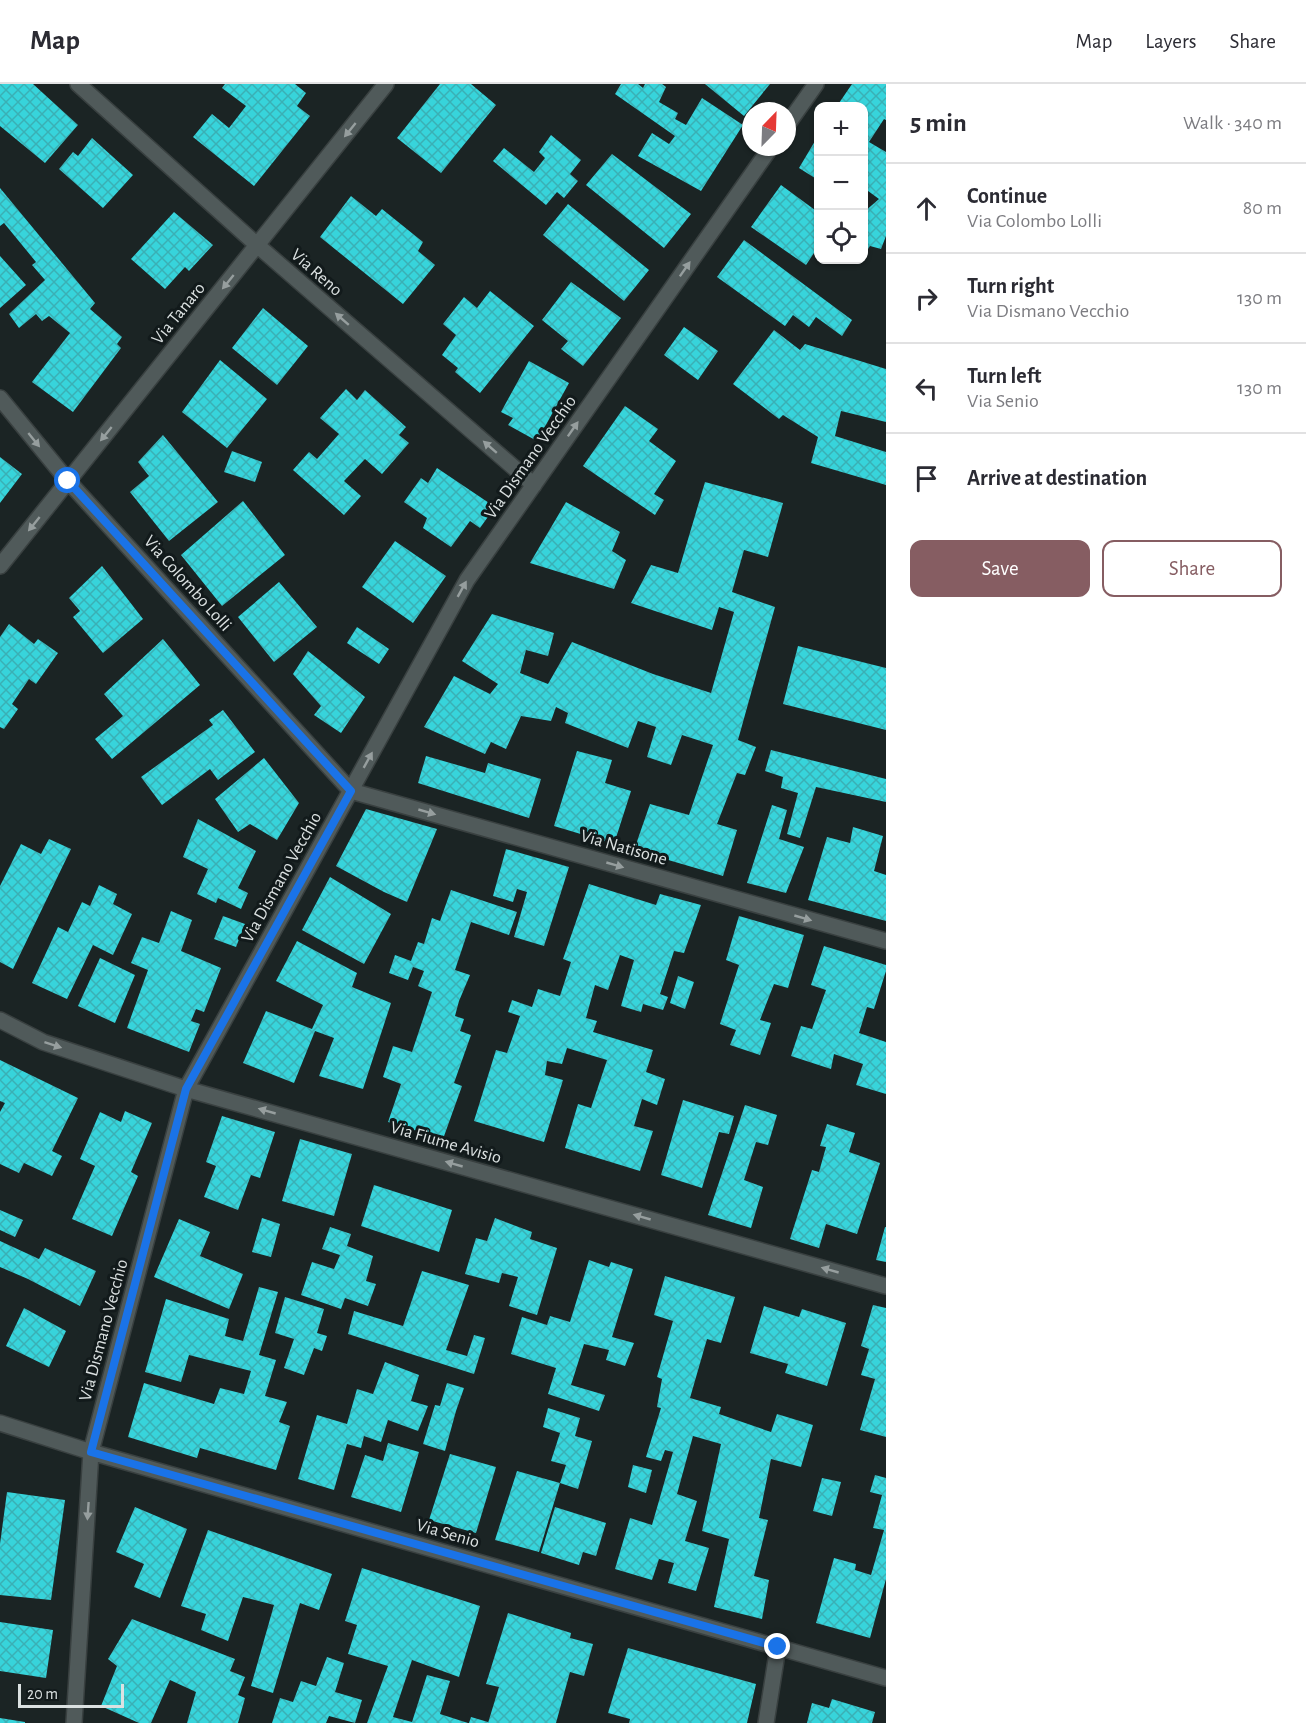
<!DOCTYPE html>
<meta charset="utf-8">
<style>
:root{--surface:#fff;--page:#f7f7f7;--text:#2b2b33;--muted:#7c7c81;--line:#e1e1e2;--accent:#865d62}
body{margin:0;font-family:"Alegreya Sans",sans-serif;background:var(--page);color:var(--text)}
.controls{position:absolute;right:18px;top:18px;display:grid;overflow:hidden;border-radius:12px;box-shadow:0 2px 4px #0004}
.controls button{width:54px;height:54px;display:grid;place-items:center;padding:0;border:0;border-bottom:2px solid var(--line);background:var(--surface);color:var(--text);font:30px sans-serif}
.compass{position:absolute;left:742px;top:18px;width:54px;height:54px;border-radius:50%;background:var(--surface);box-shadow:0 2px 4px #0004;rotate:23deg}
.scale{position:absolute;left:18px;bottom:15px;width:106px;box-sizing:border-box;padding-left:6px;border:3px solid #dbe1e1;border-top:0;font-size:16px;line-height:21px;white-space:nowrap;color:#dbe1e1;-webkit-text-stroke:4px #121a1b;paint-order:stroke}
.stop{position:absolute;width:18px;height:18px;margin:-14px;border:4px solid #1a73e8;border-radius:50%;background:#fff}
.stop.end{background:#1a73e8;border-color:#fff;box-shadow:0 2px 6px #0008}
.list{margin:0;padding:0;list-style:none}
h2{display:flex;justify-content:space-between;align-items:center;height:78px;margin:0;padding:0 24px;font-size:26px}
h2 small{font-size:20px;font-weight:400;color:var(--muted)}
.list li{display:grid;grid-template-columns:39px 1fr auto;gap:18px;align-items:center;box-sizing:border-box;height:90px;padding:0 24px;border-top:2px solid var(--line)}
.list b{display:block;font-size:22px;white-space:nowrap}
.list p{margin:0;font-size:20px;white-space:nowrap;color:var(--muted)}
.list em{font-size:20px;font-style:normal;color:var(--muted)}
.actions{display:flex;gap:12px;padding:18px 24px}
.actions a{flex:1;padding:14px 0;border:2px solid var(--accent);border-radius:12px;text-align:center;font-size:21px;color:var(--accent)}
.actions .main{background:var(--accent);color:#fff}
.icon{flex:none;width:33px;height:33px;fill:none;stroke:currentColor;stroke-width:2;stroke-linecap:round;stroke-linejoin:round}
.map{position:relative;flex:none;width:886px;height:1639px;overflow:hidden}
header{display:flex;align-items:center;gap:36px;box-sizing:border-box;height:84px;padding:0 30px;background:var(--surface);border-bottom:2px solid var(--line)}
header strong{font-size:28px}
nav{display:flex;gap:33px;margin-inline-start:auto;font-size:21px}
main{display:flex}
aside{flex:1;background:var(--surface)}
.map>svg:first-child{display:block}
</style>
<header>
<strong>Map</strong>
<nav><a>Map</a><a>Layers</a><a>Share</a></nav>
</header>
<main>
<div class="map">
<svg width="886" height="1639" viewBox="0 0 886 1639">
<defs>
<pattern id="building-cross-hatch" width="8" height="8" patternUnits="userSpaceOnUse" patternTransform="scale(1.5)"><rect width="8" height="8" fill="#37d4db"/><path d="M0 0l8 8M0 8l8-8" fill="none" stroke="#3ab0b5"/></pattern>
</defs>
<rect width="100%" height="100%" fill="#1b2424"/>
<path fill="url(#building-cross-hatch)" d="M0,0h33l45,41 -33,38 -45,-37z
M225,0h70l11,9 -9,13 13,10 -56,70 -61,-49 19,-23 17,14 17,-22 -24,-18z
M440,0h31l25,21 -55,68 -44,-35z
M621,0h17l5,4 2,-4h17l4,3 -7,15 19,11 -3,6 11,6 16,-27 41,27 -42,66 -63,-35 14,-23 17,11 6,-8 -60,-42z
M705,0h65l-26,32z
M852,0h34v36l-2,-1 -15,23 17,10v84l-5,13 -11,-3 -6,9v-43l15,-13 -15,-11v-82h-27z
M551,51l30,25 -11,14 8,7 -14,17 -7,-6 -11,13 -53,-44 11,-13 30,24 11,-14 -6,-6z
M818,52v44l-19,-12z
M92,54l41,37 -30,33 -44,-39 14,-17 5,4z
M612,70l79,60 -27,34 -78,-63z
M781,101l34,25 3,-5v42l-12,18 -55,-38z
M0,104l95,115 -5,6 32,28 -5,7 4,4 -48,64 -41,-30 38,-49 -21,-17 -7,5 -6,-7 -17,14 -10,-14 36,-34 -13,-15 4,-3 -32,-39 -4,3z
M351,112l25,20 6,-7 41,33 -5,9 17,14 -32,39 -83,-67z
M568,120l81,66 -25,31 -81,-66z
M174,128l39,33 -24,26 -4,-4 -20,22 -34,-30z
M744,156l108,80 -10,16 -26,-19 -7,10 -16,-12 -8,11 -68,-49z
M0,172l26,29 -26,23z
M571,198l50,36 -38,48 -22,-17 7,-8 -26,-21z
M490,207l44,35 -54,67 -25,-21 3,-4 -16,-13 14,-20 -13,-11 21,-27 13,11z
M263,224l45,38 -31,39 -45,-37z
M684,243l34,24 -20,29 -34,-25z
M774,246l26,20 5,-6 81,25v53l-45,-11 -6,25 51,16v33l-75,-22 7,-26 -35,-22 -4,4 -46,-35z
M220,276l47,39 -40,49 -45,-36z
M529,277l40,22 -32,58 -29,-16 5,-7 -12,-6z
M346,305l11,11 8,-10 41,37 -7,8 10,8 -27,31 -17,-15 -21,22 17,15 -17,19 -51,-45 16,-18 8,7 22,-25 -19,-16z
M625,322l33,23 -9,12 27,20 -22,33 10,6 -9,15 -72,-49z
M163,351l55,67 -49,39 -39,-49 19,-16 -11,-14z
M232,367l30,11 -7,20 -31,-10z
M0,373l22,17 -22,29z
M437,384l58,39 -15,21 -10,-7 -19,26 -28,-19 4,-10 -23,-16 17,-24 7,5z
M705,398l78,21 -15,54 -24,-7 -12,42 43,15 -37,133 18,7 -11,28 -8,-2 -20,51 20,6 -14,46 -89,-26 16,-46 39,11 24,-70 -31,-10 -11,30 -24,-8 9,-30 -18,-6 -10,27 -63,-25 3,-10 -12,-6 -5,14 -30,-5 -15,33 -15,-7 -6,12 -61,-27 30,-51 36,18 8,-10 -36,-23 30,-47 62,19 -6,23 -22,-6 -6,23 28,11 24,-42 81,32 58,19 23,-81 -15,-5 -7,23 -81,-27 20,-38 27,8z
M243,417l42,54 -63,51 -41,-51z
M566,418l54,30 -8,19 14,9 -12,29 -84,-26z
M395,457l51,35 -33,47 -51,-36z
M102,482l41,53 -40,34 -30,-36 7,-6 -11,-13z
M279,498l38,45 -43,35 -36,-45z
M9,540l25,20 4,-5 20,14 -22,31 -7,-5 -17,25 6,5 -14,20 -4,-2v-90z
M357,543l32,22 -10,15 -32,-21z
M163,555l37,46 -88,74 -17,-20 28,-23 -19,-22z
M798,562l88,22v62l-103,-26z
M308,567l57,46 -24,36 -27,-18 7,-9 -28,-32z
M223,626l32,42 -37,28 -8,-11 -48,36 -21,-28 72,-52 -4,-5z
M771,666l115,29v23l-70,-15 -16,51 -13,-4 11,-41 -17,-5 2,-11 -18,-6z
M577,667l35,9 -7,23 26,8 -17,53 -60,-18z
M426,672l59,17 3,-10 53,16 -12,39 -111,-35z
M264,674l35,45 -22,37 -27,-16 -12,8 -23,-33z
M772,721l15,5 -8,29 25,8 -18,46 -39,-10z
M366,725l71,20 -30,73 -23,-10 -48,-26z
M198,735l58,32 -18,37 10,5 -7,16 -23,-11 -2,5 -19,-9 11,-25 -25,-12z
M853,743l30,9 -9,35 12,4v46l-78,-21 19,-63 23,6z
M49,755l22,10 -58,120 -13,-7v-76l21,-42 20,10z
M506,765l63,18 -25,79 -30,-9 13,-45 -10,-3 -4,13 -20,-6z
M330,793l61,37 -27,50 -62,-34z
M589,800l67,21 4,-11 41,11 -17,48 -10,-2 -14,43 8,3 -5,13 -20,-6 -2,8 -20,-6 13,-46 -14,-5 -12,35 -13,-5 -9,33 11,3 -4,11 60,18 -7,22 19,7 -8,26 -15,-6 -8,27 19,5 -13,40 -75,-23 13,-44 13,4 16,-48 -40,-12 -5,16 -15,-3 -2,14 18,5 -19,62 -70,-21 22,-71 11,3 13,-37 -12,-4 4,-12 20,7 6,-18 22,7 11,-34 -8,-3z
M99,801l18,9 -4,10 19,10 -19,41 -20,-10 -26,54 -35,-16 26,-56 10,5 14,-30 8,4z
M451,806l66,22 -8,23 -38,-13 -16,48 15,5 -11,26 -4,15 9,3 -4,12 11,4 -17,48 8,3 -19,53 -55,-17 13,-38 -18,-7 10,-31 19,6 20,-60 -14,-6 6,-15 -11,-4 -5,13 -19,-7 6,-18 16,6 7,-19 6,2 8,-26 8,3z
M171,827l21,9 -11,31 40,17 -17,44 -8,-3 -5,12 9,3 -11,28 -62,-24 21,-58 -17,-7 11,-26 17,6z
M223,832l22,8 -9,23 -22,-8z
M739,832l65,19 -16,53 -14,-4 -14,36 11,3 -11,32 -30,-10 6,-15 -16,-6 19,-59 -13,-5z
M297,857l60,32 -5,14 39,16 -28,86 -44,-13 15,-38 -19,-7 -21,52 -51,-20 23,-52 46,18 11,-24 -47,-24z
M824,862l62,19v6l-12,38 -7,-2 -8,26 27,9v52l-30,-9 7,-21 -29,-10 -3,15 -40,-13 10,-30 11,3 14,-39 -15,-5z
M100,874l35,17 -20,48 -37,-17z
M678,892l16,6 -9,27 -15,-6z
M0,976l78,38 -26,53 10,5 -10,20 -28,-13 -5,10 -19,-9v-52l5,-9 -5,-2z
M683,1016l51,16 -5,18 -10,-2 -17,56 -41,-13z
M745,1021l32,10 -9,30 -12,-3 -12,38 19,7 -12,41 -43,-13z
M125,1027l27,12 -21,49 7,4 -26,60 -40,-17 23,-53 -15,-7 20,-47 21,10z
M222,1032l53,16 -15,46 -9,-3 -13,35 -34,-13 12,-31 -10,-4z
M827,1040l28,9 -6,19 31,11 -23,71 -31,-10 -7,24 -29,-9 22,-69 7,2 7,-25 -6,-1z
M300,1055l52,15 -18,62 -52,-15z
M374,1101l78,25 -13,42 -78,-26z
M0,1126l23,10 -8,17 -15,-7z
M262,1134l18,6 -9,33 -19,-5z
M495,1134l37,14 -2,7 27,9 -20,67 -28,-9 9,-29 -16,-4 -3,10 -34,-9 11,-36 11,3z
M179,1135l31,13 -10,24 43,18 -14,35 -75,-32z
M330,1143l21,7 -4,12 26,10 -7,25 10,3 -8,22 -23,-8 -4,11 -40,-14 11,-33 22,7 6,-14 -18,-6z
M885,1143h1v35l-10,-2z
M0,1157l39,18 6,-11 51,23 -16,35 -52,-27 -28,-12z
M589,1176l20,7 2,-5 22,7 -21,68 22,6 -9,23 -19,-6 3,-10 -25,-6 -13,41 34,10 -6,16 -51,-17 8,-26 -45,-14 11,-37 25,8 3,-9 20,6z
M422,1187l47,14 -23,65 21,6 7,-21 11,3 -11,36 -126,-40 6,-23 49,15z
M665,1192l70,21 -14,46 -14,-4 -17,59 31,9 -2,7 52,18 6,-18 36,11 -12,42 -30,-8 -12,59 9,2 -14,56 15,4 -7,39 -48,-12 15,-68 -27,-8 19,-87 -28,-8 -16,58 20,7 -12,40 24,7 -13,43 -28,-8 6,-20 -15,-4 -7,21 -37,-11 15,-51 22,7 21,-73 -8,-2 -4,11 -15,-4 15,-49 -4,-1 5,-28 -5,-2 16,-56 -19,-6z
M259,1203l19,5 -19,63 17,5 -11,36 22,6 -8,20 11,4 -14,44 -76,-22 -3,10 -69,-21 16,-54 70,21 6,-16 24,6 7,-23 -62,-16 -8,27 -36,-10 21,-73 63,20 -4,17 18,5z
M285,1213l39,12 -7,24 10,3 -5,15 -8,-3 -10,27 -20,-7 10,-29 -19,-6z
M873,1221l13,3v129l-26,-7 15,-51 -14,-4 8,-26 -8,-3z
M764,1222l35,11 3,-8 44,14 -19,63 -42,-13 3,-9 -38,-11z
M24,1224l42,23 -17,36 -43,-21z
M385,1278l34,13 -8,26 17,5 -10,25 -30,-11 -7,22 -17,-6 -3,12 -14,-4 -13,46 -36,-11 19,-64 30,9 10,-35 16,5z
M447,1299l17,5 -8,23 -11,40 -22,-7 12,-39 5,1z
M548,1324l32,10 -5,18 17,5 -14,48 -18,-6 -21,69 -44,-12 22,-69 43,12 6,-18 -15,-4 9,-28 -17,-6z
M388,1359l31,9 -18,60 -50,-15 14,-42 18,6z
M450,1370l46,13 -20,66 -47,-13z
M633,1381l19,5 -6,23 -18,-6z
M875,1391l11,3v101l-16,59 -54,-15 18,-65 22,6 -1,6 16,5 13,-45 -11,-2 9,-33 -12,-3z
M822,1394l19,4 -9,34 -19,-5z
M7,1408l58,8 -14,100 -51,-5v-51z
M135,1423l52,22 -27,69 -26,-11 10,-23 -28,-12z
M555,1423l51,16 -10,33 -13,-4 -4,13 -38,-12z
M208,1446l124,44 -13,36 -19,-7 -27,90 -22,-7 23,-81 -31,-8 -15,44 -27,-11 5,-16 -25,-8z
M362,1484l118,38 -21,71 -47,-17 -19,57 19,5 15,-47 23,6 -10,33 28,9h-101l21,-57 -40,-12 9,-29 -12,-4z
M508,1529l63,20 -1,5 23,6 -9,32 -14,-4 -14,51h-68l11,-36 -13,-3z
M132,1535l103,40 -5,12 15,6 -7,18 7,3 -7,25h-51l9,-31 -26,-12 -19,43h-12l-38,-17 16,-40 -9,-7z
M0,1538l53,8 -7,48 -46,-7z
M628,1564l128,36 -9,39h-118l1,-4 -22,-6z
M327,1573l17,6 -9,29 27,8 -7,23 -26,-7 -3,7h-54l8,-25 13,4 8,-21 15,5z
M832,1615l43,13 -3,11h-65l5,-20 17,5z
M471,1633l17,5v1h-19z
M0,1634l25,4v1h-25z"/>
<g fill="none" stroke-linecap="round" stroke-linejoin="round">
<defs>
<path id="minor" d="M78,0l179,161 277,240
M787,41l29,-41
M0,314l68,83 283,310 535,150
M0,482l386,-482
M0,936l43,22 143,47 700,197
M0,1339l91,29 795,226
M74,1639l17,-271 95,-363 281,-509 304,-433
M766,1639l12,-76"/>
</defs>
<use href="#minor" stroke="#394040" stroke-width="18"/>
<use href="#minor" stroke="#505a5a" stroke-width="15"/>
</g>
<defs><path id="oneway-solid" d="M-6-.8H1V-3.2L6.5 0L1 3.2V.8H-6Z" transform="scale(1.5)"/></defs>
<g fill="#969e9e">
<use href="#oneway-solid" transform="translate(350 46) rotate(129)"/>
<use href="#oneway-solid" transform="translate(685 185) rotate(-55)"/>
<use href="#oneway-solid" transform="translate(228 198) rotate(129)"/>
<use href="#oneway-solid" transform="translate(342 235) rotate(-139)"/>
<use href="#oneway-solid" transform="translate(573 345) rotate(-55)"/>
<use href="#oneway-solid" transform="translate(106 350) rotate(129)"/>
<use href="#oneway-solid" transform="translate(34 356) rotate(51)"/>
<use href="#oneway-solid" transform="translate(490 363) rotate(-139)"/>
<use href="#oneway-solid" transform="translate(34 440) rotate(129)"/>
<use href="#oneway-solid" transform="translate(462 505) rotate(-61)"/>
<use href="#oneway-solid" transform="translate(368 676) rotate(-61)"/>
<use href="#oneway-solid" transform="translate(427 728) rotate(16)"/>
<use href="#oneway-solid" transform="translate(615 781) rotate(16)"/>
<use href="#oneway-solid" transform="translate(803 834) rotate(16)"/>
<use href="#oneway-solid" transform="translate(53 961) rotate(18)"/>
<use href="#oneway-solid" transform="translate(267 1027) rotate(-164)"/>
<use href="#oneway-solid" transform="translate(454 1080) rotate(-164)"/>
<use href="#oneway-solid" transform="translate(642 1133) rotate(-164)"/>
<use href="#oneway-solid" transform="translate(830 1186) rotate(-164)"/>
<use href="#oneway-solid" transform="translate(88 1427) rotate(94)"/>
</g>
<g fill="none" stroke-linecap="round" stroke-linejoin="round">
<path stroke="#1a73e8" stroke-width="8" d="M68,397l283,310 -165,298 -95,363 687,195"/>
</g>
<g text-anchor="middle" stroke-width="6" stroke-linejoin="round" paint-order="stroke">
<g font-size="18" fill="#dbe1e1" stroke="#121a1b">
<text transform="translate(317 188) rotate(41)" y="6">Via Reno</text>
<text transform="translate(178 229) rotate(-51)" y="6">Via Tanaro</text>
<text transform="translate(530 373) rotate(-55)" y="6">Via Dismano Vecchio</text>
<text transform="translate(188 499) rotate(48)" y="6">Via Colombo Lolli</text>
<text transform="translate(624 763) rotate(16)" y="6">Via Natisone</text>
<text transform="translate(281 793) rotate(-61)" y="6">Via Dismano Vecchio</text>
<text transform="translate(446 1058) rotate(16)" y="6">Via Fiume Avisio</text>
<text transform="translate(103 1246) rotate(-75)" y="6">Via Dismano Vecchio</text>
<text transform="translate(448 1449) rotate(16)" y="6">Via Senio</text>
</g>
</g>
</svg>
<div class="controls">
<button>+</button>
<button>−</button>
<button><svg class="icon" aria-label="locate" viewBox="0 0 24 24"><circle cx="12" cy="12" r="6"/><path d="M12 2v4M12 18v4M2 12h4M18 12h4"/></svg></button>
</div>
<svg class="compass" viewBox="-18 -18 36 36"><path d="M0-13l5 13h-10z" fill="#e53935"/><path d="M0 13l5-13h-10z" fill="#7c7c81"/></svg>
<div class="scale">20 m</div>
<div class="stop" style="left:68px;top:397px"></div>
<div class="stop end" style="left:778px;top:1563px"></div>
</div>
<aside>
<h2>5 min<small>Walk · 340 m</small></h2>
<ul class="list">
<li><svg class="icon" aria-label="ahead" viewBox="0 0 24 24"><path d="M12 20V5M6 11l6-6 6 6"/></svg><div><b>Continue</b><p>Via Colombo Lolli</p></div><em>80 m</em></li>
<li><svg class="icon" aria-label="right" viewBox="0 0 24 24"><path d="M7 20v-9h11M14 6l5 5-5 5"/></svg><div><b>Turn right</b><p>Via Dismano Vecchio</p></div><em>130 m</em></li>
<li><svg class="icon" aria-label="left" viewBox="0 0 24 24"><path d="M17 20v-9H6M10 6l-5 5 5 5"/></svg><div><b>Turn left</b><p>Via Senio</p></div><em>130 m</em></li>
<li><svg class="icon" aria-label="arrive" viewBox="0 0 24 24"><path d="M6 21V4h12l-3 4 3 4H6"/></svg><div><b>Arrive at destination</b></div></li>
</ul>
<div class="actions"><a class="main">Save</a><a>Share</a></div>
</aside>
</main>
